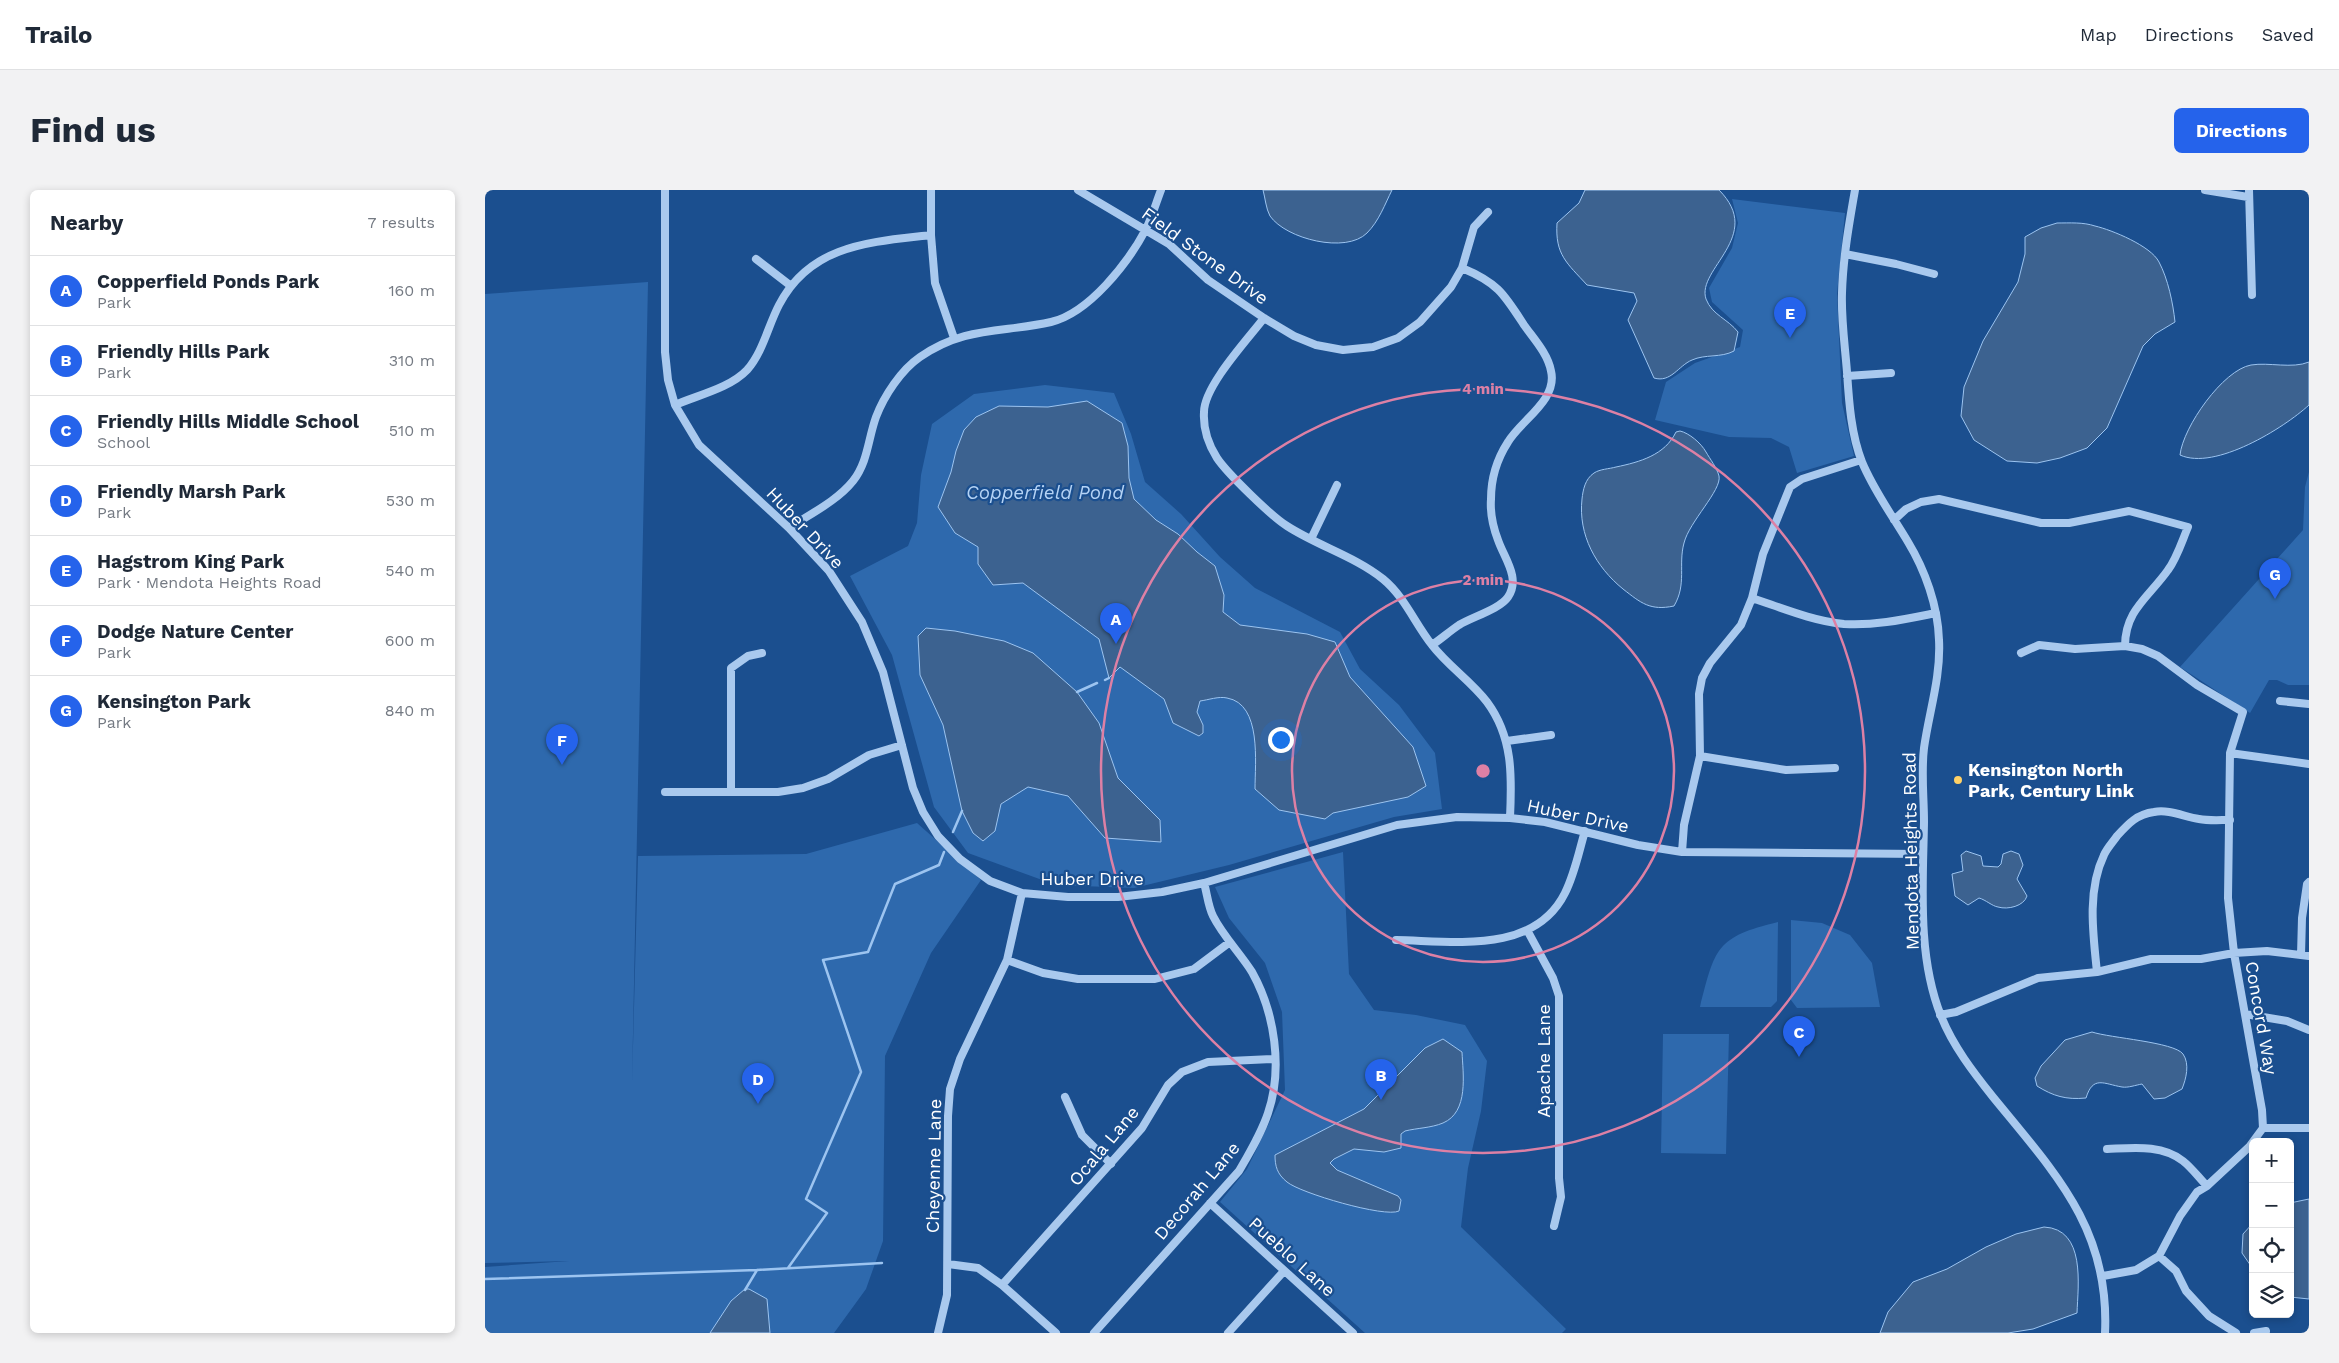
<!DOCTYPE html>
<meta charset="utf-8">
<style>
:root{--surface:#fff;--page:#f2f2f3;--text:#1f2937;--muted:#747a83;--line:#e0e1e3;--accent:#2563eb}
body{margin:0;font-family:"Work Sans",sans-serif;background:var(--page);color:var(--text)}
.controls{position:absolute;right:15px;bottom:15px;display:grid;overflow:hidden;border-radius:8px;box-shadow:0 2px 8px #0003}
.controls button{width:45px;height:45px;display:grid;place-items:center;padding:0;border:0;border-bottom:1px solid var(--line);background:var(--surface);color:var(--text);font:25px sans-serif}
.you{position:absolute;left:795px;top:549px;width:18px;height:18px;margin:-12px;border:4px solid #fff;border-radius:50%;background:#1a73e8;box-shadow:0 0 0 8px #1a73e833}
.badge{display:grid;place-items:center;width:32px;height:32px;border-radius:50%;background:var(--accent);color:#fff;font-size:16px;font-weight:700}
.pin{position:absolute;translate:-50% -41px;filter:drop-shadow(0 1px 2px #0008)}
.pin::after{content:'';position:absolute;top:26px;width:18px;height:15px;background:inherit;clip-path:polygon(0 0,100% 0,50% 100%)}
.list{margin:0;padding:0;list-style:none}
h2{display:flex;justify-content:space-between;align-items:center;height:65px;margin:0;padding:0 20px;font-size:21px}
h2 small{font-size:16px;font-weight:400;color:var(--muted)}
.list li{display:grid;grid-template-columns:32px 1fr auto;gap:15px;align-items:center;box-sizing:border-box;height:70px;padding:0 20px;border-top:1px solid var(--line)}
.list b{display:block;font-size:19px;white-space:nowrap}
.list p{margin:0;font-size:16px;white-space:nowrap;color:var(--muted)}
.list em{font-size:16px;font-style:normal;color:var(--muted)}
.icon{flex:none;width:28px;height:28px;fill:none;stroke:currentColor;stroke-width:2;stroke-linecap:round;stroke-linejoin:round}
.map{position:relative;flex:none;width:1824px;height:1143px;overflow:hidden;border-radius:8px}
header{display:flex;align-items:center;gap:30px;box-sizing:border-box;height:70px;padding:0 25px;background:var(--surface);border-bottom:1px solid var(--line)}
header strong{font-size:24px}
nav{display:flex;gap:28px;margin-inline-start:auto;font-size:18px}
.intro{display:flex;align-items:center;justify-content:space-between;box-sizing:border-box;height:120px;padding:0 30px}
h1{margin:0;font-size:35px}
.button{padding:12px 22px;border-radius:8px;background:var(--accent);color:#fff;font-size:18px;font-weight:700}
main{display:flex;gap:30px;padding:0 30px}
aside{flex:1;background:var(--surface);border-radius:8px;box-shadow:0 2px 8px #0003}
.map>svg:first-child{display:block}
</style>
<header>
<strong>Trailo</strong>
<nav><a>Map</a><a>Directions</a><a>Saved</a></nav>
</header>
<div class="intro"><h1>Find us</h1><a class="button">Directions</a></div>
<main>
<aside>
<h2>Nearby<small>7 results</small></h2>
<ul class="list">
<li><span class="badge">A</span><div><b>Copperfield Ponds Park</b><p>Park</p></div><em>160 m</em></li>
<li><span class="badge">B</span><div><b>Friendly Hills Park</b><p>Park</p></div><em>310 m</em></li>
<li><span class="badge">C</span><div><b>Friendly Hills Middle School</b><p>School</p></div><em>510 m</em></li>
<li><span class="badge">D</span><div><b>Friendly Marsh Park</b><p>Park</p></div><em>530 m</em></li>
<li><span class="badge">E</span><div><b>Hagstrom King Park</b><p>Park · Mendota Heights Road</p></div><em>540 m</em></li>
<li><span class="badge">F</span><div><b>Dodge Nature Center</b><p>Park</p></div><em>600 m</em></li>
<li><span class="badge">G</span><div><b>Kensington Park</b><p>Park</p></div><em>840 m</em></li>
</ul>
</aside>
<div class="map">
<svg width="1824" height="1143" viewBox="0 0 1824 1143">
<rect width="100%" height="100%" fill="#1b4f8f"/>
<path fill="#2e69ad" d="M1247,9l113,14 -8,81 5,109 12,53 -57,17 -8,-26 -18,-9 -42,-1 -74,-17 11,-38 29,-19 45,-16 3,-17 -31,-28 -3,-14 23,-40 6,-25z
M163,92l-16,802 6,-228 168,-2 111,-31 64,57 -50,73 -46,103 -2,185 -17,48 -32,44h-349v-66l84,-6 -84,2v-969z
M560,195l69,8 17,41 14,48 36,32 39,43 35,31 85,44 20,37 39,36 36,48 7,56 -48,8 -165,48 -95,23 -78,-3 -88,-32 -34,-46 -42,-152 -42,-79 58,-30 9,-23 4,-48 11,-51 42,-30z
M1824,282v213h-21l-11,-5h-8l-19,33 -70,-46 123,-137 2,-43z
M858,662l6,122 25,36 42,5 49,10 22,36 -6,50 -13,57 -7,59 105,102 -4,4h-197l-145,-131 27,-33 38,-79 -3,-78 -17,-49 -36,-45 -14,-31z
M1306,730l31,3 28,12 22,28 8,44 -83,1 -6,-8z
M1293,732l-1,79 -6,6h-71c15,-59 16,-70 78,-85z
M1178,844h66l-3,120 -65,-1z"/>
<path fill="#3c6290" stroke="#9cc4f0" d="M778,0h129c-7,14 -13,31 -25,43 -21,21 -81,6 -97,-17 -4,-7 -5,-19 -7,-26z
M1100,0h134c46,46 -23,79 -13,109 6,16 22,20 32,33l-4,19c-13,7 -29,3 -42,9 -14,6 -21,23 -38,18l-26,-58 9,-19 -3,-8 -47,-8c-20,-22 -32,-30 -30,-62l22,-20z
M1572,33c13,0 26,-1 38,3 17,4 56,20 64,36 9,17 14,41 16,60l-20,12 -12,12 -36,82 -20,20 -27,10 -23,5 -30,-2 -33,-21 -13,-24 3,-29 19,-46 35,-59 7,-28v-17l16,-9z
M1824,172v43c-25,23 -94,66 -129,50 3,-28 43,-85 71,-90 18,-3 41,4 58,-3z
M602,211l35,22 6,23 1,32 5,21 22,21 22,14 19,18 18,14 9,29 -1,17 17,13 67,9 28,8 15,35 63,70 13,39 -18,11 -75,16 -8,6 -46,-9 -24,-21c0,-26 7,-85 -28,-91 -8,-2 -19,2 -27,3l-3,11 6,13v8l-4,3 -26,-13 -9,-24 -44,-32 -11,11 -10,-39 -76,-56 -30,2 -15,-21v-17l-23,-14 -17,-26 13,-35 5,-21 8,-21 12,-13 23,-11 49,1z
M1195,241c9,2 21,12 26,21 4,7 11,16 13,24 3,14 -30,46 -35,67 -6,22 3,41 -10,63 -24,5 -33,-3 -51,-17 -27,-22 -45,-54 -41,-90 1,-9 3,-20 12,-26 6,-4 15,-4 22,-6 24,-5 49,-12 60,-35z
M441,438l29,3 49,10 29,12 44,39 22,31 19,55 42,42 1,22 -56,-4 -37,-42 -40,-9 -27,17 -6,27 -12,10 -10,-8 -11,-22 -19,-86 -23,-50 -2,-39z
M1481,661l15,5 2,10 15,1 3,-3 2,-10 8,-3 8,3 4,11 -6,14 10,17c-3,10 -19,14 -29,11 -6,-1 -12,-7 -19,-9l-11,7 -13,-9 -3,-22 11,-3 -2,-16z
M1607,842c18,6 82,10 91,22 7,10 3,25 -1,35l-17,9 -11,1 -12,-15c-6,1 -14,4 -20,3 -18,-3 -29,-12 -36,11 -20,2 -33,-2 -49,-12l-2,-8 6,-12 24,-26z
M958,849l19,13c1,22 7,60 -19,71 -12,5 -26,5 -38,8l-4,3v14l-17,4 -30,-3 -20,10 -4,4 7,7 61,26 3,4 -2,11c-14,7 -99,-18 -112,-29 -10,-8 -12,-16 -12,-27l89,-46 61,-61z
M1824,1009v100l-19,-2v-94z
M1768,1033v46l-11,-16 1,-19z
M1559,1037c42,2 34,58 33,86l-44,16 -25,4h-128l8,-21 25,-30 34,-13 39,-22 30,-13z
M260,1099h4l18,10 3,34h-60l21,-32z"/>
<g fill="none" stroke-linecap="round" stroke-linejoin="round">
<path stroke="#9cc4f0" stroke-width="2.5" d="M620,490l4,-2
M592,502l20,-9
M468,642l9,-21
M303,1078l39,-55 -21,-14 55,-127 -38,-112 45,-8 27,-68 44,-19 5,-13
M0,1089l272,-9 125,-7
M260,1100l12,-20"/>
<path stroke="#a9c9ee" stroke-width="8" d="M180,0v162l3,28 7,25 24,40 90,83 40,43 33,51 21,50 30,116 10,24 15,24 22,23 30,22 32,12 46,4h50l44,-5 42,-9 193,-58 60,-8 53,1 35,4 93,23 44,7 241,2
M446,0v45l4,48 19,55
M593,0l91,54 39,36 56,38 30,18 22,9 27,5 30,-3 25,-9 22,-16 31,-35 11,-19 12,-41 14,-15
M1370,0c-6,34 -12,68 -13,103 -1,26 3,53 5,79 2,30 4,62 15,90 12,29 30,53 46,80 17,28 30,64 31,98 2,37 -10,72 -15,108 -3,24 0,50 0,74 -1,63 -7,134 17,194 12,30 32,56 52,81 62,76 117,132 112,236
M1720,0l43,7
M1764,0l3,105
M1360,64l51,10 38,10
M271,69l35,27
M779,128c-16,21 -60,68 -60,94 -1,16 4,32 13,46 10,15 54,58 70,68 31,20 67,30 96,53 22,18 32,45 49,66 16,21 39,36 55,57 26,35 25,74 23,116
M1362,186l44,-3
M190,215c23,-10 55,-17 72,-35 16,-18 21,-44 32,-65 32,-61 92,-63 152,-70
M1409,330l12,-11 15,-7 18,-3 102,24h28l60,-12 59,16c-6,14 -11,31 -20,43 -19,27 -43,40 -43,76
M304,338c21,-14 48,-27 64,-47 15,-19 15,-42 23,-64 8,-21 25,-47 44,-60 45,-31 81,-24 131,-35 38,-9 77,-59 95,-93 6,-12 10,-26 15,-39
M826,349l26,-54
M1267,408c30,10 61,23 92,26 31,2 62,-5 92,-11
M947,455c9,-6 18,-14 27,-20 13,-8 41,-16 49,-28 13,-19 -4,-39 -10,-57 -5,-13 -8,-27 -7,-41 0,-20 6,-40 17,-57 13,-22 50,-42 43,-71 -3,-17 -17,-32 -27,-46 -20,-31 -26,-42 -62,-57
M1536,463l18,-8 36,4 50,-3 17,3 16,7 39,29 46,27 -13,41 -2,145 6,55 28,157 1,18 -14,19 -42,39 -10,6 -17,24 -21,40 -23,14 -33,6
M1795,511l29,3
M1022,551l44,-6
M1745,563l79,11
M1215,566l86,14 49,-2
M180,602h113l25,-4 25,-9 41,-24 33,-10
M246,602v-124l17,-12 14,-3
M1197,662l2,-27 16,-69 -1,-62 3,-16 8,-15 31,-38 11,-27 11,-44 27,-67 12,-8 59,-19
M1042,740l26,48 6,18v182l2,19 -7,29
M911,750c57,1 138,15 169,-47 10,-20 14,-42 20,-62
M1816,765l1,-37 5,-34 2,-2
M522,770l36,13 35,6h77l39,-10 36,-27
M1612,782c-4,-38 -10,-82 7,-117 3,-7 9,-13 13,-19 11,-12 20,-22 37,-24 15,-3 31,5 45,7 10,2 21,1 31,1
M1760,824l42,7 22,9
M1455,825l16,-3 82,-34 59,-6 54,-13h50l33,-6 33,-2 42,5
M580,907l17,38 29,29
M1778,938h46
M1622,959c25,-1 55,-5 76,12 9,7 16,17 24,25
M725,1013l143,130
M1674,1066l17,15 10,20 23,25 27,17
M463,1074l30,4 24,17 54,48
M517,1095l140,-157 26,-43 14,-13 26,-10 66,-3
M453,1143l9,-38 1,-179 2,-27 10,-30 47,-99 15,-67
M609,1143l145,-162c11,-19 22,-37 29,-58 15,-44 7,-100 -16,-141 -12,-19 -29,-36 -39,-56 -5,-10 -6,-23 -9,-33
M743,1143l56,-62
M1769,1143l12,-2"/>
</g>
<g fill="none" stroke="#dd80a5" stroke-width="2.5">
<circle cx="998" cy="581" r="191"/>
<circle cx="998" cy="581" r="382"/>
</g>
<circle fill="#ffd166" stroke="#1b4f8f" stroke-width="2" cx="1473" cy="590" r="5"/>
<g text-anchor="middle" stroke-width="4.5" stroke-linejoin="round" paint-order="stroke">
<g font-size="18" fill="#fff" stroke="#1b4f8f">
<text transform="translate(720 66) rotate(36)" y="6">Field Stone Drive</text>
<text transform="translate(320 338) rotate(47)" y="6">Huber Drive</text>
<text transform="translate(1093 626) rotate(12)" y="6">Huber Drive</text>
<text transform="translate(1426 661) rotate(-91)" y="6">Mendota Heights Road</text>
<text x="607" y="695">Huber Drive</text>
<text transform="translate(1776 828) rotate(80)" y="6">Concord Way</text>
<text transform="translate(1059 871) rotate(-90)" y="6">Apache Lane</text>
<text transform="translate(619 956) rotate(-50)" y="6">Ocala Lane</text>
<text transform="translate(449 976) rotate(-89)" y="6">Cheyenne Lane</text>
<text transform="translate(712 1001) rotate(-50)" y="6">Decorah Lane</text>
<text transform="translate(807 1067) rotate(42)" y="6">Pueblo Lane</text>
</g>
<g font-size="18" font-weight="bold" fill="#fff" stroke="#1b4f8f" text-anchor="start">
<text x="1483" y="586">Kensington North<tspan x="1483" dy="21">Park, Century Link</tspan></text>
</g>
<g font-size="19" font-style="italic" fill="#b5d3f5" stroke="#1b4f8f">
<text x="560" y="309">Copperfield Pond</text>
</g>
</g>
<circle cx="998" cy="581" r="8" fill="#dd80a5" stroke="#1b4f8f" stroke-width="2.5"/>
<g font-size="15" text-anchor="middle" font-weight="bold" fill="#dd80a5" stroke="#1b4f8f" stroke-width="4.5" stroke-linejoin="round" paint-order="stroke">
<text x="998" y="204">4 min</text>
<text x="998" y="395">2 min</text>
</g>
</svg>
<div class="controls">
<button>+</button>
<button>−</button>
<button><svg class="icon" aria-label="locate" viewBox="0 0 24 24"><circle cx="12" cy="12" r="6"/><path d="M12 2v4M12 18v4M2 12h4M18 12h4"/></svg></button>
<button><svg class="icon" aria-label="layers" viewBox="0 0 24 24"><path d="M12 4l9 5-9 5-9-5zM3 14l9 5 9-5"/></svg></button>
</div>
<div class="you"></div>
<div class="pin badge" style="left:631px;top:454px">A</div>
<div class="pin badge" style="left:896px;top:910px">B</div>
<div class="pin badge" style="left:1314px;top:867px">C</div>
<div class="pin badge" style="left:273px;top:914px">D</div>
<div class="pin badge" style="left:1305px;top:148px">E</div>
<div class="pin badge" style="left:77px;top:575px">F</div>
<div class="pin badge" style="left:1790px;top:409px">G</div>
</div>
</main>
